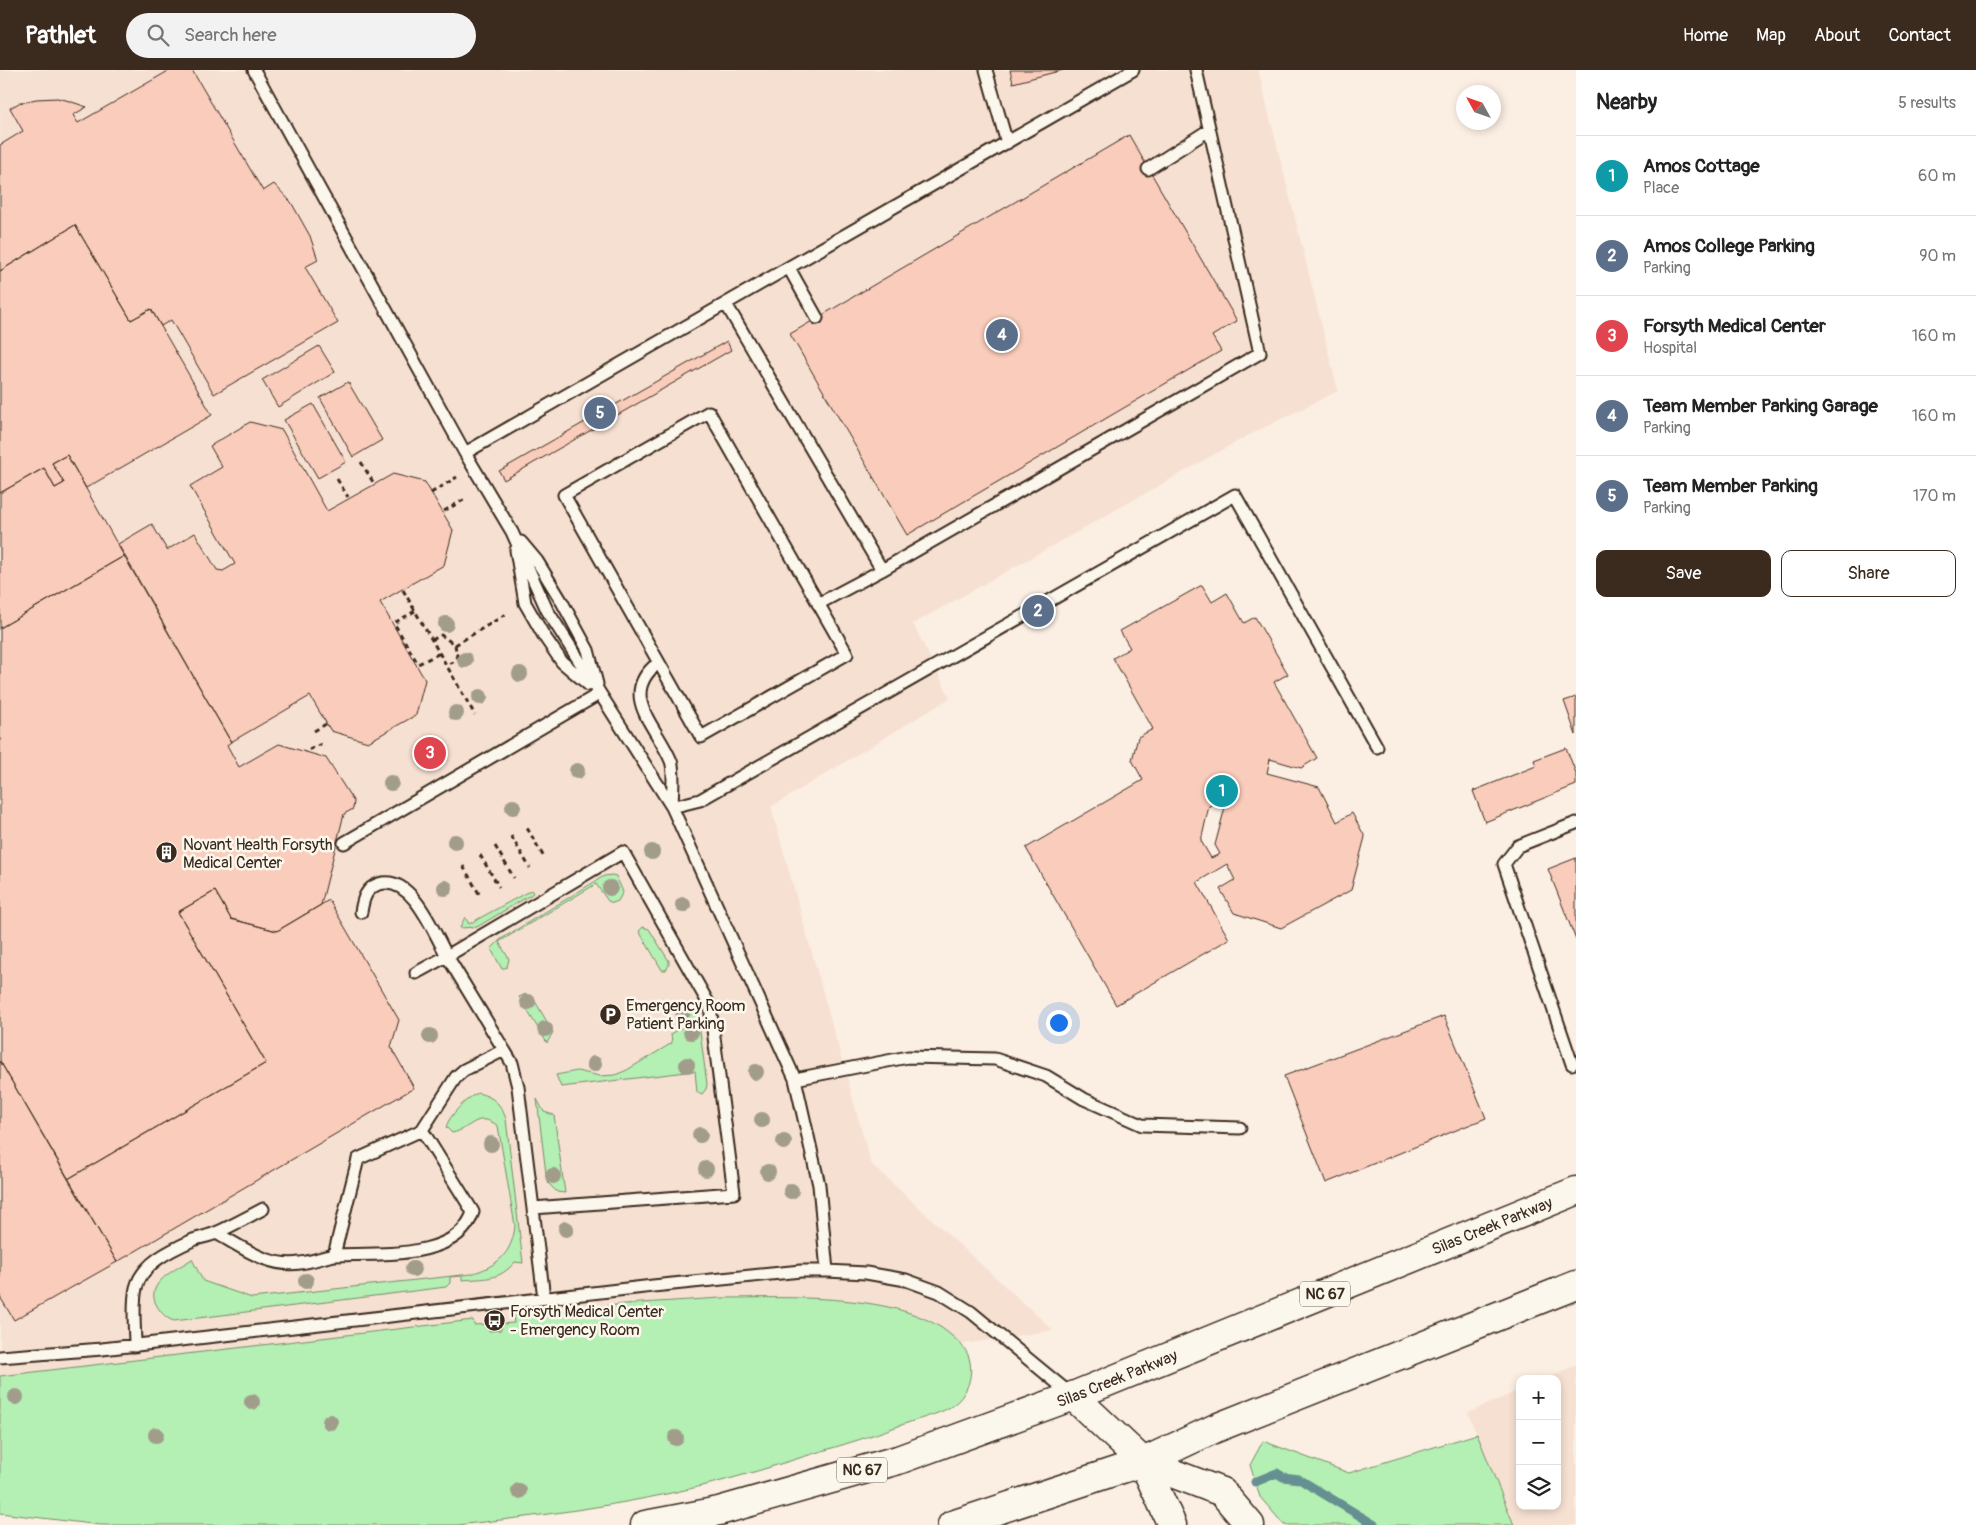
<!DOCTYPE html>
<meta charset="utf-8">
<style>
:root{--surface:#fff;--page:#f2f2f2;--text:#222;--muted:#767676;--line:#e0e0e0;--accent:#3b2a1e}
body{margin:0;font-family:Pangolin,sans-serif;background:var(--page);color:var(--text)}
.controls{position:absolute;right:15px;bottom:15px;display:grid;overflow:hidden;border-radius:10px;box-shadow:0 2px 8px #0003}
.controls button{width:45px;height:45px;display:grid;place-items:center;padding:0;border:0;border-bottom:1px solid var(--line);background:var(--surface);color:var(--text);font:25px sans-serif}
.compass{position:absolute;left:1456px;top:15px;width:45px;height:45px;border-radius:50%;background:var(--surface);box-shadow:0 2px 8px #0003;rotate:310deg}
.you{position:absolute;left:1058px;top:952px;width:18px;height:18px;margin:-12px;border:4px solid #fff;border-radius:50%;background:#1a73e8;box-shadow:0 0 0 8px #1a73e833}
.badge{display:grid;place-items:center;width:32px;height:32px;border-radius:50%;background:var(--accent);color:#fff;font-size:16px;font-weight:700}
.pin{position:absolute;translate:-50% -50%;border:2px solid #fff;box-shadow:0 1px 5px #0006}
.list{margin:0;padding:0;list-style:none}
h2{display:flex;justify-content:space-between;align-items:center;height:65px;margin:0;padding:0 20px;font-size:21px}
h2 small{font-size:16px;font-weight:400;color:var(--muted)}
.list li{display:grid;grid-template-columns:32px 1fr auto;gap:15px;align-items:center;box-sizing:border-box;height:80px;padding:0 20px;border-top:1px solid var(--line)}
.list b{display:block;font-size:19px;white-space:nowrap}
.list p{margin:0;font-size:16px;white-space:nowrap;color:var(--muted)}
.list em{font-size:16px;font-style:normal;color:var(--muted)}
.actions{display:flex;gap:10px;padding:15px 20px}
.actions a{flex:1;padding:11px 0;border:1px solid var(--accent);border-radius:10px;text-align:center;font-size:18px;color:var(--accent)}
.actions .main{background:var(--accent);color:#fff}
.icon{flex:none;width:28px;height:28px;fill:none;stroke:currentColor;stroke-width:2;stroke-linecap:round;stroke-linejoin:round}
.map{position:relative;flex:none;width:1576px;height:1455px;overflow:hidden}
header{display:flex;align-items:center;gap:30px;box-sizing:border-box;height:70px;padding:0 25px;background:var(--accent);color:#fff}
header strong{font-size:24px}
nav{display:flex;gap:28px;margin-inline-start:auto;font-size:18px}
.search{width:350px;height:45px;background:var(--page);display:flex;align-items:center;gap:12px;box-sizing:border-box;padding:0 18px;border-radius:28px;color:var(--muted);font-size:19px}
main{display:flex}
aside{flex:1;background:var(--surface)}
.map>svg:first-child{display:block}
</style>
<header>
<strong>Pathlet</strong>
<div class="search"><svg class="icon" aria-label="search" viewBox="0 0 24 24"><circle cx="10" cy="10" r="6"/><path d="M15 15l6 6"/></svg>Search here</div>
<nav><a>Home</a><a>Map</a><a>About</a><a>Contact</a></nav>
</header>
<main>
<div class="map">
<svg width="1576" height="1455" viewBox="0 0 1576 1455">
<rect width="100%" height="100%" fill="#fbeee2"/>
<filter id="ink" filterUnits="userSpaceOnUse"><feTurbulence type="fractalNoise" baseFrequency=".02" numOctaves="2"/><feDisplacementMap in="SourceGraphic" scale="10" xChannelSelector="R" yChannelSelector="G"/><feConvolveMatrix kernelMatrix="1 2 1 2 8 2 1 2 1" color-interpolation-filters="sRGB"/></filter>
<g filter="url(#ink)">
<path fill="#f6e0d2" d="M0,0h1258l80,321 -91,45 -334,188 37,74 -179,109 100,357 182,166 -662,105 -391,-20z
M1576,1295v160h-62l-46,-112 52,-23v116h37v-127h-11z"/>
<path fill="#b4efb3" stroke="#788c68" d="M612,805l4,1 7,16 -5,9 -5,2 -5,-2 -12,-17 -97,58 10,17 -2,8 -5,2 -11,-20 10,-10 103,-63z
M531,820l2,2 -1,2 -55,33 -17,1 5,-11 4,7z
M643,857l6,2 20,32v4l-3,5h-4l-23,-39z
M526,924l6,2 21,36 -6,11 -28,-46z
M677,934l11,3 10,10 9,67 -1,5 -4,5 -5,-2 -2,-21 -134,16 -5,-12 21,-4 23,5 15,-1 12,-5 45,-27 -1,-9 14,-8 -10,-20z
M478,1023c16,4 23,11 28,26l17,144 -8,-1c-16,19 -30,16 -53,18v-4l-12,1v6l-4,4 -272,34c-7,-2 -13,-8 -17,-15 -14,-23 20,-37 35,-47l11,22 49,17 219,-24c26,-8 41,-20 44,-48l-17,-100c-21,-16 -26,3 -46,7l-6,-6c3,-11 21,-30 32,-34z
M537,1029l7,13 10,3 11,78 -8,-1 -10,-10z
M721,1228c64,0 181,-7 231,38 8,7 16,14 18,26 3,17 -4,34 -18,44 -11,7 -26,11 -39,15 -24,8 -47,17 -71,24 -38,11 -75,24 -113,34 -88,24 -181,36 -272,46h-357l-100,-12v-137l473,-56 1,5 15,-1v7l12,-1v-6l13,-1 -1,-7 112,-12z
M1477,1364l37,91h-230l-24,-28 -10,-32 13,-24 86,32z"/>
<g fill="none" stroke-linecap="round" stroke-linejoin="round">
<path stroke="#668f91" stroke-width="9" d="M1255,1412l22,-9 6,4 16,2 76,46"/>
</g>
<path fill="#f9ccbb" stroke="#3b2a1e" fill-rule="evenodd" d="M170,0h22l71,121 11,-7 17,18 19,34 8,24 -13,7 33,56 -124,71 -43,-74 -10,6 -10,-17 -20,11 -56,-95 -75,46v-126l23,-14 -13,-23 9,-5 17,-4 21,-1 9,2 21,7 -14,8 5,8z
M1010,0h53l-50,13z
M1129,65l108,186 -25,15 9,15 -314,184 -117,-201z
M75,155l56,95 20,-11 61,106 -126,73 -19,-33 -15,8 12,20 -9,5 -11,-20 -44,25v-222z
M727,271l4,9 -227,130 -5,-9z
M319,276l16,26 -57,35 -16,-27z
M348,312l34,58 -29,17 -33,-59z
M313,334l33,58 -28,16 -34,-58z
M250,352l32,8 45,81 66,-37 32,8 28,48 -9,35 -64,37 45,78 -9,35 -48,27 -37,-11 -21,-35 -79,46 -113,-198 34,-20 15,26 28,-17 22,37 6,1 12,-7 -45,-78 32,-19 -12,-21z
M67,385l57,101 -124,72v-135l44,-25 11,20 9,-5 -12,-20z
M124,486l107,186 -4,3 12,22 40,-23 47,14 28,44 -1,7 -9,5 -23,91 -44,26 -46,-12 -16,-28 -37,21 88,151 -198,116 -68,-118v-433z
M1202,515l10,17 15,-9 17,30 11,-6 33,57 -14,8 43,76 -16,10 -31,-9 -3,14 52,14 18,35 15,-9 13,24 -14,53 -70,38 -47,-15 -14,-24 15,-9 -8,-16 -30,18 32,57 -113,66 -90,-157 117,-68 -11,-20 6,-23 15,-8 -40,-71 17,-10 -10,-17zM1228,726l-13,49 5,9 -9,4 -10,-17 8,-35z
M1576,627v38l-12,-34z
M1566,678l10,25v12l-91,37 -12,-31 63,-25 -2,-6z
M1576,788v82l-28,-71z
M215,821l16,28 46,12 52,-31 70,120 -8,27 23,41 -297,174 -49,-83 198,-116 -88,-151z
M1444,946l42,102 -160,65 -42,-107z
M0,991l117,201 -103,58 -14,-23z"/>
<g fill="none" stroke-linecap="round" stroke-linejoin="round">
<defs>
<path id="lane" d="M254,0l211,383 47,79 35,78 125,197 123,272 24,106 8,86
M986,0l21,73
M1148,99l61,-39
M789,198l28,50
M726,234l156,266 378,-217 -64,-283
M709,342l138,242 -146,83 -137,-242z
M465,383l668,-383
M521,472l16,19 25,41 26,48 9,34
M516,480l9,53 19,33 18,26 27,23
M818,534l64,-34
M658,593c-41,32 -1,63 13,98 4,10 1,34 1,46l28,-7 535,-305 142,252
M344,773l255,-149
M361,842c2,-13 5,-24 18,-28 33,-10 55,49 68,72l-31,17
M1572,994l-68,-200 14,-18 58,-23
M795,1009l113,-22 87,2 51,17 38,23 58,26 98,3
M422,1060l34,-53 8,-7 40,-20
M533,1138l201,-15 -24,-187 -87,-154 -176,104 65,107 6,24 26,211
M216,1163c26,14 53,35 84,30 11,-1 23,-6 34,-8l24,-96 64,-29 51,82c-15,49 -97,41 -139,43
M135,1276c0,-18 -3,-40 1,-58 6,-25 35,-38 57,-48 8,-3 17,-4 25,-8 15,-7 30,-15 45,-23
M0,1287l102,-8 551,-63 148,-15h26l39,2 40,7 33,12 32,20 102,84"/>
<path id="secondary" d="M1073,1326l70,66 29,63
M1143,1392l79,30 28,33"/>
<g id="primary">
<path id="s1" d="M645,1455l74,-14 179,-51 175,-64 503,-205"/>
<path d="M952,1455l191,-63 73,-34 360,-143"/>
</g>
</defs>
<use href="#lane" stroke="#3b2a1e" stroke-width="15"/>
<use href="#secondary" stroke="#3b2a1e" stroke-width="31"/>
<use href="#primary" stroke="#3b2a1e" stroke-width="31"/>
<path stroke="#3b2a1e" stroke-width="3" stroke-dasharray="5 4" stroke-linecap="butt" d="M361,392l12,20
M337,409l11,18
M431,423l26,-16
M444,441l23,-13
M403,520l72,125
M415,541l-21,12 24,41 22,-11
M432,570l9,-5 14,10 2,11 -4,6 -7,3
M455,575l53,-32
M314,661l12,-7
M309,680l12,-6
M527,758l18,31
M511,766l19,32
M495,776l19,32
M480,785l19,32
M463,796l18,31"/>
<use href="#lane" stroke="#fbf7ec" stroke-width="11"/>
<use href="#secondary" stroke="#fbf7ec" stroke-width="28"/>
<use href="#primary" stroke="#fbf7ec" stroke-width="28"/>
</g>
<g fill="#a29d8b">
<circle cx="446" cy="554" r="8"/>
<circle cx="465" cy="590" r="8"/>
<circle cx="520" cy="604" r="8"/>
<circle cx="480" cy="627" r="8"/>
<circle cx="456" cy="643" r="8"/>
<circle cx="577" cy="701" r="8"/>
<circle cx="391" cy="713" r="8"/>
<circle cx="513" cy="737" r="8"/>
<circle cx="455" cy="772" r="8"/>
<circle cx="652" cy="782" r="8"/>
<circle cx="445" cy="818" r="8"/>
<circle cx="610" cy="818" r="8"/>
<circle cx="683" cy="835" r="8"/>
<circle cx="528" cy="932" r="8"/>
<circle cx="683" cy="942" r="8"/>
<circle cx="545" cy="959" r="8"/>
<circle cx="691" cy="962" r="8"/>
<circle cx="430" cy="966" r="8"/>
<circle cx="594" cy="994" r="8"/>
<circle cx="687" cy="995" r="8"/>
<circle cx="756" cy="1002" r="8"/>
<circle cx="762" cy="1050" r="8"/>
<circle cx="700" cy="1065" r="8"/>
<circle cx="784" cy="1072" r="8"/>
<circle cx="491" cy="1074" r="8"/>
<circle cx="706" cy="1099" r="8"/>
<circle cx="768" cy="1102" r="8"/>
<circle cx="553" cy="1106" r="8"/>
<circle cx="791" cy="1121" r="8"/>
<circle cx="566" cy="1159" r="8"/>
<circle cx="413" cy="1199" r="8"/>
<circle cx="306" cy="1211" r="8"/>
<circle cx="16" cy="1327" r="8"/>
<circle cx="252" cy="1332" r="8"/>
<circle cx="330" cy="1352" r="8"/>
<circle cx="156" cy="1365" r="8"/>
<circle cx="676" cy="1368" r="8"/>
<circle cx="519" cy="1421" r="8"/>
</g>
</g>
<defs>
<symbol id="building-disc" viewBox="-11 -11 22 22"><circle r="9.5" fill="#3b2a1e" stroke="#fbf7ec"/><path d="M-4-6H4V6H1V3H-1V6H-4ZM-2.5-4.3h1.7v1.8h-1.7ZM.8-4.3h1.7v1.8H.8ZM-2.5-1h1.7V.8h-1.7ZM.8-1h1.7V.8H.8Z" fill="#fff"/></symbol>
<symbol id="parking-disc" viewBox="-11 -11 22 22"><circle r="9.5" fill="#3b2a1e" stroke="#fbf7ec"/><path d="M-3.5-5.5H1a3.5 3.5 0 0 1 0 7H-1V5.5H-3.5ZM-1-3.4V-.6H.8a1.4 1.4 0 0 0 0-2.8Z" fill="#fff"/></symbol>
<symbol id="bus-disc" viewBox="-11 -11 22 22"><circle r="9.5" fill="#3b2a1e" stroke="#fbf7ec"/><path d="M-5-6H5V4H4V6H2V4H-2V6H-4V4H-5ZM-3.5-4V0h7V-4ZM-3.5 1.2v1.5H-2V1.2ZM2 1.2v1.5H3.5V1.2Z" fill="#fff"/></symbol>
</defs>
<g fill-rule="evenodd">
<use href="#building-disc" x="154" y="770" width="25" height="25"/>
<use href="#parking-disc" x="598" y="932" width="25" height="25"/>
<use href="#bus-disc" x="482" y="1238" width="25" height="25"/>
</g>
<g text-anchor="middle" stroke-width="5" stroke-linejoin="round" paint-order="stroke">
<g fill="#fbf7ec" stroke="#75685c" stroke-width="1">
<rect x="1300" y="1211.5" width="50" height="25" rx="4"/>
<rect x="837" y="1387.5" width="50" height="25" rx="4"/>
</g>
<g font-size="15" font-weight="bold" fill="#3b2a1e">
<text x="1325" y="1229">NC 67</text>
<text x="862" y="1405">NC 67</text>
</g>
<g font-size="16" fill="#3b2a1e" stroke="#fbf7ec" text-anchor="start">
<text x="183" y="780">Novant Health Forsyth<tspan x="183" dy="18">Medical Center</tspan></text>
<text x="626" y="941">Emergency Room<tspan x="626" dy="18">Patient Parking</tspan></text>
<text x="510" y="1247">Forsyth Medical Center<tspan x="510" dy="18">- Emergency Room</tspan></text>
</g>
<g font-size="16" fill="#3b2a1e" stroke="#fbf7ec">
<text dy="6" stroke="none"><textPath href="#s1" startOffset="900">Silas Creek Parkway</textPath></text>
<text dy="6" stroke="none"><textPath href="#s1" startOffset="495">Silas Creek Parkway</textPath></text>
</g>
</g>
</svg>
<div class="controls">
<button>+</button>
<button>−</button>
<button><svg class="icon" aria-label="layers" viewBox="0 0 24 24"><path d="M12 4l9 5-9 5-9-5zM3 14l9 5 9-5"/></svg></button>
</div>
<svg class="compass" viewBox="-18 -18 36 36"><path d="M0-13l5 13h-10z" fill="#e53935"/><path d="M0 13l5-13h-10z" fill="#767676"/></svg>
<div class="you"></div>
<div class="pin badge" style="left:1222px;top:721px;background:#0f9aa8">1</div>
<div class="pin badge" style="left:1038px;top:541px;background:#5c6f8a">2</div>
<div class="pin badge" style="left:430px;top:683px;background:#e0444e">3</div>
<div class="pin badge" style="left:1002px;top:265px;background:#5c6f8a">4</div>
<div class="pin badge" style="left:600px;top:343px;background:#5c6f8a">5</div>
</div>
<aside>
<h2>Nearby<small>5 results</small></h2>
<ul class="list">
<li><span class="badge" style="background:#0f9aa8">1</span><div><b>Amos Cottage</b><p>Place</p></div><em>60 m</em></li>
<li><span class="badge" style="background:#5c6f8a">2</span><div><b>Amos College Parking</b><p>Parking</p></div><em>90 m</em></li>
<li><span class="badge" style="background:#e0444e">3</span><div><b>Forsyth Medical Center</b><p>Hospital</p></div><em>160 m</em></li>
<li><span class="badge" style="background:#5c6f8a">4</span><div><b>Team Member Parking Garage</b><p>Parking</p></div><em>160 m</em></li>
<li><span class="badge" style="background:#5c6f8a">5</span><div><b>Team Member Parking</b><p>Parking</p></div><em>170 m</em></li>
</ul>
<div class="actions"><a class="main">Save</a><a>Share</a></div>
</aside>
</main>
